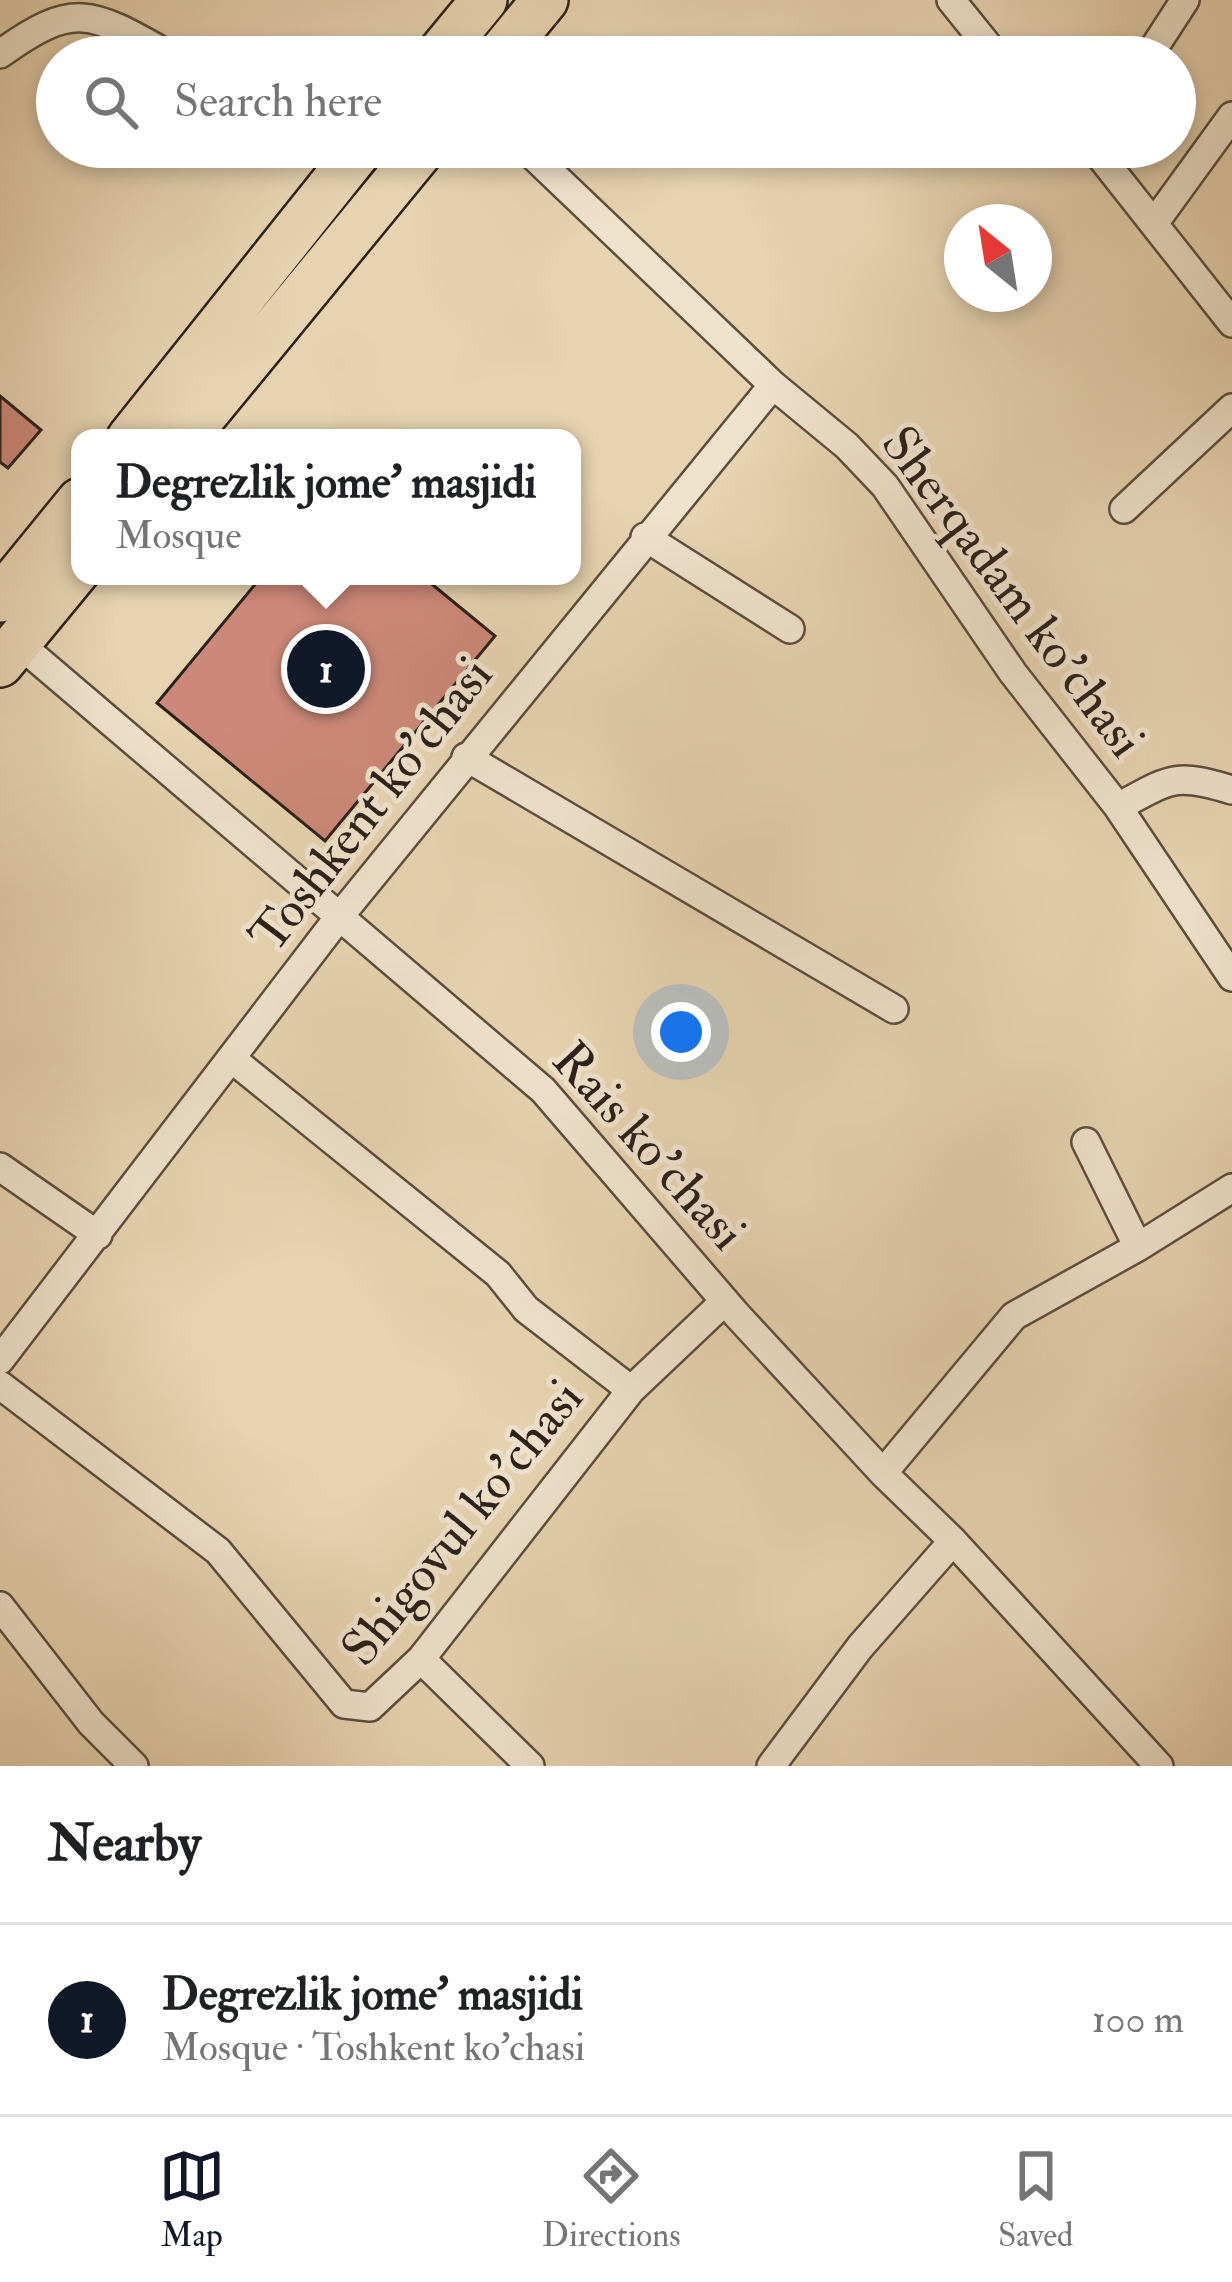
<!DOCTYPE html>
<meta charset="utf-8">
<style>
:root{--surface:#fff;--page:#f2f2f2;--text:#202124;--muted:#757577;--line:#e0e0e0;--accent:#111827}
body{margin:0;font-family:"IM FELL Double Pica",serif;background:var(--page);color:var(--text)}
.compass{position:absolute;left:944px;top:204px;width:108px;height:108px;border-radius:50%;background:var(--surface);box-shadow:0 6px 18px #0003;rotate:330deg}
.you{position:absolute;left:681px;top:1032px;width:42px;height:42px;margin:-30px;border:9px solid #fff;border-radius:50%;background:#1a73e8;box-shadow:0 0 0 18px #1a73e833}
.badge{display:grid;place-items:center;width:78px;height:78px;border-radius:50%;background:var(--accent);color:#fff;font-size:39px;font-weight:700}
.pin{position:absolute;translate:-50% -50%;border:6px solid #fff;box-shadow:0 3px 12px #0006}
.popup{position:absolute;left:71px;top:429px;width:510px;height:156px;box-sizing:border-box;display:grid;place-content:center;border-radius:24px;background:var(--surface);filter:drop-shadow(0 3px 9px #0005);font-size:39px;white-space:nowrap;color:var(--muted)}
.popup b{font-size:45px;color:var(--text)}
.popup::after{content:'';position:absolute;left:50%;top:100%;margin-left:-24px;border:24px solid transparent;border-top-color:var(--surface)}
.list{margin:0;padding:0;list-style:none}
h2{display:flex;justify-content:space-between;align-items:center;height:156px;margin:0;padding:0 48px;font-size:51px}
h2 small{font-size:39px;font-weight:400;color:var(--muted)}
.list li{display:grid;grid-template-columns:78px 1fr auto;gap:36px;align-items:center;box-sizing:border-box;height:192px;padding:0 48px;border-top:3px solid var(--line)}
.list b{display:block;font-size:45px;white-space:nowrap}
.list p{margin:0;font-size:39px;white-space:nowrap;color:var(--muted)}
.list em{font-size:39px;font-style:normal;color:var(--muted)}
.icon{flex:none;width:66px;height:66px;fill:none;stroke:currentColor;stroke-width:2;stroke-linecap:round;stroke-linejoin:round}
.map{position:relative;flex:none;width:1232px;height:1766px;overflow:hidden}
.search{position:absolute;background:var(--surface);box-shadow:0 6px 18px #0003;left:36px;right:36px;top:36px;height:132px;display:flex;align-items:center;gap:30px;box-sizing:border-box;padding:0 42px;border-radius:66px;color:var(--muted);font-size:45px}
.sheet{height:348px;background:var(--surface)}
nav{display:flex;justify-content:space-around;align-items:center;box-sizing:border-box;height:168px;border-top:3px solid var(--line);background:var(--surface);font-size:33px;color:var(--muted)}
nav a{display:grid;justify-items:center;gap:6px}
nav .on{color:var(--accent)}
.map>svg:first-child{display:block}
</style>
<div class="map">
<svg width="1232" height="1766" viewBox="0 0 1232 1766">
<rect width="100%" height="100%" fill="#e7d3b0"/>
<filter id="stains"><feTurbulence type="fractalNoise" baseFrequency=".00167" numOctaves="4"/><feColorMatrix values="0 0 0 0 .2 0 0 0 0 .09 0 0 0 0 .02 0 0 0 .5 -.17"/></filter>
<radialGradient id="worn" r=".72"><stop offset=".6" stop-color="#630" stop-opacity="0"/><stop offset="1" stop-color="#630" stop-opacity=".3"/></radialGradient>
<path fill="#cc8878" stroke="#2c2118" stroke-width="3" d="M0,396l41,34 -33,38 -8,-6z
M262,576h160l73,60 -170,205 -168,-138z"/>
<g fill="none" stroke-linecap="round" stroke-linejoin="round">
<defs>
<path id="street" d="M951,0l46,57
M0,54c75,-54 91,-43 172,3
M1148,57l37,-57
M322,147l26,17
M524,147l249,238 74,61 38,40 128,187 105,134 114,170
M1093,147l139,176
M1155,222l77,-106
M1124,509l108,-101
M645,537l145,92
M17,642l526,448 193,224 147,159 70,68 206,225
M466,757l428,252
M1118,807c52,-28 56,-35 114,-17
M232,1059l266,215 28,35 105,81
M1086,1142l52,105
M0,1167l98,68
M0,1360l339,-443 434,-532
M0,1385l218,166 126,153 26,3 51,-48 210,-269 94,-89
M883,1473l131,-157 124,-69 94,-59
M0,1606l91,117 43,43
M421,1659l109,107
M771,1766l89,-119 93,-106"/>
<path id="primary" d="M437,57l47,-57
M498,57l47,-57
M130,438l232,-291
M185,438l239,-291
M0,599l80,-98
M0,664l80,-97"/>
</defs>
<use href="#street" stroke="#5b4e3e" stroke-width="32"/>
<use href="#primary" stroke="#2c2118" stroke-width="50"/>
<use href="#street" stroke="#efe2cc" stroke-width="27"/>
<use href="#primary" stroke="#e7d3b0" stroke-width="45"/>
</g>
<g text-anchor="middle" stroke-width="10" stroke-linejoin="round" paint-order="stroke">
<g font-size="51" fill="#2c2118" stroke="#efe2cc">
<text transform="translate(1014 591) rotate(53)" y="18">Sherqadam ko'chasi</text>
<text transform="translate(370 804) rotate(-52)" y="18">Toshkent ko'chasi</text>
<text transform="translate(650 1145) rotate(48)" y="18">Rais ko'chasi</text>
<text transform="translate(461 1522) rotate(-51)" y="18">Shigovul ko'chasi</text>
</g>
</g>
<rect width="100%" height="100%" filter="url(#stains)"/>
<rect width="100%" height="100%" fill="url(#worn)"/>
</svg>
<svg class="compass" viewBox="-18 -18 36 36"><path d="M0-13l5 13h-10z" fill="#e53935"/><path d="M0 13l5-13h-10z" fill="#757577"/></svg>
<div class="you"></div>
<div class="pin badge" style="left:326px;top:669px">1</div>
<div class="popup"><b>Degrezlik jome' masjidi</b>Mosque</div>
<div class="search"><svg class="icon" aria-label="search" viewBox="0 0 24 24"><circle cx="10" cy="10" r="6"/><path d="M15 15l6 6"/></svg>Search here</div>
</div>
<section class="sheet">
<h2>Nearby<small></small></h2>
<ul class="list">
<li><span class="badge">1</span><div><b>Degrezlik jome' masjidi</b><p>Mosque · Toshkent ko'chasi</p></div><em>100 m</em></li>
</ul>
</section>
<nav>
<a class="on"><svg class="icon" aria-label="map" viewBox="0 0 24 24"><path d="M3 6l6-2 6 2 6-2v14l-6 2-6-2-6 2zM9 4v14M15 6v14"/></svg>Map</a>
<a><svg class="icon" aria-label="directions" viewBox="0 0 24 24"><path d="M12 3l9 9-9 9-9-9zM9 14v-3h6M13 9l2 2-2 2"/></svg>Directions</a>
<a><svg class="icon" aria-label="saved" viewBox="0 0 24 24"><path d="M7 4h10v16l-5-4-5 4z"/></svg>Saved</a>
</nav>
